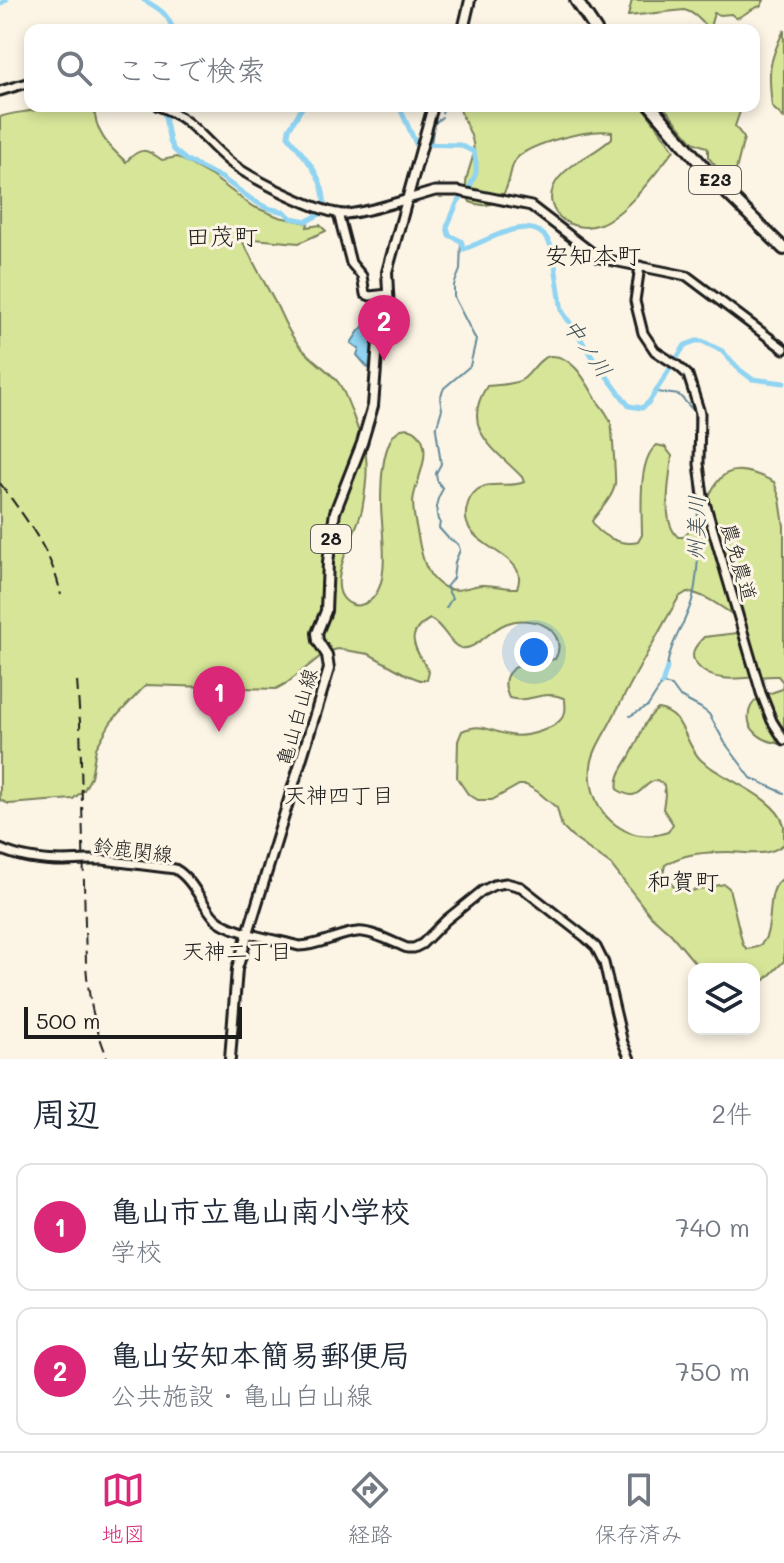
<!DOCTYPE html>
<html lang="ja">
<meta charset="utf-8">
<style>
:root{--surface:#fff;--page:#f6f6f7;--text:#1f2937;--muted:#747a83;--line:#e0e1e3;--accent:#db2777}
body{margin:0;font-family:Mali,"Klee One",sans-serif;background:var(--page);color:var(--text)}
.controls{position:absolute;right:24px;bottom:24px;display:grid;overflow:hidden;border-radius:16px;box-shadow:0 4px 12px #0003}
.controls button{width:72px;height:72px;display:grid;place-items:center;padding:0;border:0;border-bottom:2px solid var(--line);background:var(--surface);color:var(--text);font:40px sans-serif}
.scale{position:absolute;left:24px;bottom:20px;width:218px;box-sizing:border-box;padding-left:8px;border:4px solid #1c1c1c;border-top:0;font-size:22px;line-height:28px;white-space:nowrap;color:#1c1c1c;-webkit-text-stroke:6px #fcf5e5;paint-order:stroke}
.you{position:absolute;left:534px;top:652px;width:28px;height:28px;margin:-20px;border:6px solid #fff;border-radius:50%;background:#1a73e8;box-shadow:0 0 0 12px #1a73e833}
.badge{display:grid;place-items:center;width:52px;height:52px;border-radius:50%;background:var(--accent);color:#fff;font-size:26px;font-weight:700}
.pin{position:absolute;translate:-50% -66px;filter:drop-shadow(0 2px 4px #0008)}
.pin::after{content:'';position:absolute;top:42px;width:28px;height:24px;background:inherit;clip-path:polygon(0 0,100% 0,50% 100%)}
.list{margin:0;padding:0;list-style:none}
h2{display:flex;justify-content:space-between;align-items:center;height:104px;margin:0;padding:0 32px;font-size:34px}
h2 small{font-size:26px;font-weight:400;color:var(--muted)}
.list li{display:grid;grid-template-columns:52px 1fr auto;gap:24px;align-items:center;box-sizing:border-box;height:128px;margin:0 16px 16px;padding:0 16px;border:2px solid var(--line);border-radius:16px}
.list b{display:block;font-size:30px;white-space:nowrap}
.list p{margin:0;font-size:26px;white-space:nowrap;color:var(--muted)}
.list em{font-size:26px;font-style:normal;color:var(--muted)}
.icon{flex:none;width:44px;height:44px;fill:none;stroke:currentColor;stroke-width:2;stroke-linecap:round;stroke-linejoin:round}
.map{position:relative;flex:none;width:784px;height:1059px;overflow:hidden}
.search{position:absolute;background:var(--surface);box-shadow:0 4px 12px #0003;left:24px;right:24px;top:24px;height:88px;display:flex;align-items:center;gap:20px;box-sizing:border-box;padding:0 28px;border-radius:16px;color:var(--muted);font-size:30px}
.sheet{height:392px;background:var(--surface)}
nav{display:flex;justify-content:space-around;align-items:center;box-sizing:border-box;height:112px;border-top:2px solid var(--line);background:var(--surface);font-size:22px;color:var(--muted)}
nav a{display:grid;justify-items:center;gap:4px}
nav .on{color:var(--accent)}
.map>svg:first-child{display:block}
</style>
<div class="map">
<svg width="784" height="1059" viewBox="0 0 784 1059">
<rect width="100%" height="100%" fill="#fcf5e5"/>
<filter id="ink" filterUnits="userSpaceOnUse"><feTurbulence type="fractalNoise" baseFrequency=".0125" numOctaves="2"/><feDisplacementMap in="SourceGraphic" scale="16" xChannelSelector="R" yChannelSelector="G"/><feConvolveMatrix kernelMatrix="1 2 1 2 8 2 1 2 1" color-interpolation-filters="sRGB"/></filter>
<g filter="url(#ink)">
<path fill="#d6e598" stroke="#79805a" stroke-width="2" d="M632,0h132l-3,6c-11,2 -16,10 -25,12l-5,-4 -11,1 -6,-2 -4,14 -3,2c-4,-8 -14,-17 -23,-19l-56,6z
M784,30v88l-12,-11c-4,-36 -4,-44 12,-77z
M47,106h47c1,26 13,39 32,56 14,-15 19,-14 36,-2l15,-3 36,20 39,29 27,11 29,6 -1,4 13,-2 6,6 -27,12 -58,-5c12,24 25,47 37,70 5,11 10,23 17,32 11,17 31,27 43,42 8,10 25,61 28,74 2,17 -1,38 -4,54 -5,23 -42,80 -11,94 6,3 11,1 17,-2 25,-15 13,-73 13,-98 0,-12 0,-25 2,-37 2,-14 8,-44 28,-38 5,1 11,8 12,13 6,18 -8,41 -10,59 0,10 2,21 4,30 4,21 7,47 29,57 13,5 23,-2 35,-3 13,-1 24,4 36,3 16,-37 -62,-39 -50,-81 1,-6 5,-13 9,-16 14,-12 33,-2 48,-9l-2,-5c-27,-28 -63,-48 -35,-91 11,-1 27,-1 36,-7 9,-6 16,-23 29,-23 23,0 36,30 46,46 5,7 10,12 13,21 1,3 5,58 4,61 -2,13 -15,26 -23,37 6,15 30,25 46,21l4,-7c0,-23 -5,-76 15,-90l8,2 7,9c-2,22 -12,65 6,81h6c34,-36 23,-90 90,-55l6,17 4,27v218c-10,-1 -22,-4 -29,-12 -10,-9 -8,-26 3,-33 7,-5 17,-7 24,-10l1,-7 -5,-6c-25,-1 -63,12 -81,-11 -9,-11 -1,-20 7,-28l33,-4 3,-5 -2,-10c-16,-10 -32,-24 -51,-26l-8,5c-24,41 -46,82 -68,124 -7,14 -18,29 -20,45 -2,20 5,42 20,55 17,15 36,18 57,11l5,-8 -10,-15 2,-14 -1,-10 -7,-5c-18,4 -16,24 -39,10 -3,-15 7,-24 13,-36 9,-16 12,-34 27,-45 27,4 26,35 43,51 20,19 75,36 83,65 0,5 0,13 0,19 -17,14 -36,8 -56,8 -21,0 -45,1 -63,13l-2,10 13,14 15,2 33,-7 5,4 14,57 4,4c37,-1 11,-58 37,-71v83l-20,20 -10,6v-18h-54l-29,-35 -21,-19 -39,-50 -39,-28 -10,-10 -5,-19 -19,-16 -12,-7h-7l-27,15h-14l-10,-6 -11,-16 1,-37 4,-10c21,-9 29,1 48,4 16,3 50,-6 55,-23 1,-4 0,-8 0,-13 -21,-11 -35,5 -56,-1 -16,-36 23,-35 46,-39 4,-7 5,-16 0,-24 -4,-7 -12,-11 -20,-13 -40,-10 -53,30 -74,26 -12,-3 -17,-23 -31,-29 -29,16 -13,31 -1,53l-2,8h-7l-13,-5 -38,-21 -31,-5 -12,3 -39,31 -11,6 -130,-4 -35,37 -15,26 -5,29 -7,13 -11,9 -64,5 -9,-4v-683c16,-6 33,-4 47,-11z
M459,106h183l32,44c-18,22 -47,64 -74,74 -29,12 -64,-15 -42,-45 14,-18 38,-25 54,-41v-6c-21,-4 -82,11 -96,27 -5,7 -5,16 -8,24 -5,19 -19,27 -38,19 -12,-26 7,-37 3,-59 -2,-12 -11,-24 -14,-37z
M663,106h79l-7,20 9,12 -12,48 -24,-29v-7l-2,-3 -13,-5z"/>
<path fill="#90d4f2" stroke="#628a9c" stroke-width="2" d="M385,296l2,6 -11,39 -4,3 -3,24h-1l-11,-13 2,-6 -8,-6 8,-12 6,-6 5,2 2,-3 -1,-9 2,-10 -3,-2 2,-4z"/>
<g fill="none" stroke-linecap="round" stroke-linejoin="round">
<path stroke="#628a9c" stroke-width="2" d="M442,113l2,-7
M431,144l3,-20 8,-7
M657,392l22,3 15,16 2,41
M446,608l6,-10 -6,-11 7,-9 2,-16 5,-12 -2,-6 -10,-6 -9,-10 1,-6 -2,-2c-3,-13 -2,-20 5,-31l-6,-9 -1,-7 5,-9 -5,-35 6,-20 -2,-11 4,-10 26,-22 6,-26 -22,-43v-12l6,-15 1,-29
M667,668c2,-25 20,-46 26,-71 9,-42 4,-84 3,-126
M630,716l18,-10 14,-22 10,2 8,11 21,11 8,6 16,29 26,35 33,15"/>
<path stroke="#90d4f2" stroke-width="5" d="M144,0c14,8 24,13 29,30
M0,4l6,-4
M399,106l17,38 44,1 14,7 2,10v11l-7,16 -11,12 -11,26 2,8 12,6 3,8c25,-8 76,-44 89,3l9,59 34,51 33,44 13,2 7,-6 36,-57 11,-4h6l20,10 18,19 12,9 32,4
M163,107l7,35 4,8 12,10 36,18 32,23 13,7 18,4 6,6 16,3 17,-9c4,-31 -18,-54 -36,-76l1,-7 14,-23
M662,684l5,-16"/>
<defs>
<path id="secondary" d="M0,91l30,-9
M158,106c35,13 45,34 72,56 18,15 93,53 116,52 26,-2 63,-16 89,-23h23l73,15 68,52 88,18 97,73
M338,213l13,50 11,13 3,18 5,2 18,-2
M640,266l-5,35 8,32 12,18 23,15 10,9 12,38 -1,51 4,32 58,197 11,28 12,19
M0,849c20,9 43,12 64,12
M88,860h15l72,9c18,10 26,34 40,49 13,14 63,22 84,28 20,0 38,-12 58,-14 13,-2 37,11 50,16h7l8,-4 24,-24 36,-29 12,-6 12,-2 15,4 64,50 11,10 8,16 19,80 7,16"/>
<path id="primary" d="M463,30l7,-30
M230,1059l7,-90 92,-300 -2,-14 -9,-14 -1,-8 9,-22 2,-49 7,-50 27,-69 11,-37 5,-64 11,-31 -2,-39 46,-166"/>
<path id="highway" d="M576,0l20,30
M651,106l68,79 65,64"/>
</defs>
<use href="#secondary" stroke="#1c1c1c" stroke-width="13"/>
<use href="#primary" stroke="#1c1c1c" stroke-width="14"/>
<use href="#highway" stroke="#1c1c1c" stroke-width="16"/>
<use href="#secondary" stroke="#fcf5e5" stroke-width="7"/>
<use href="#primary" stroke="#fcf5e5" stroke-width="8"/>
<use href="#highway" stroke="#fcf5e5" stroke-width="10"/>
<path stroke="#1c1c1c" stroke-width="2" stroke-dasharray="12 6" stroke-linecap="butt" d="M0,483c26,36 52,68 61,112
M77,681l3,41 6,242c2,33 9,64 22,95"/>
<defs>
<path id="secondary-bridge" d="M64,861l24,-1"/>
</defs>
<use href="#secondary-bridge" stroke="#1c1c1c" stroke-width="13" stroke-linecap="butt"/>
<use href="#secondary-bridge" stroke="#fcf5e5" stroke-width="7"/>
</g>
</g>
<g text-anchor="middle" stroke-width="6" stroke-linejoin="round" paint-order="stroke">
<g fill="#fcf5e5" stroke="#5f5d58" stroke-width="2">
<rect x="689" y="166" width="52" height="28" rx="6"/>
<rect x="311" y="525" width="40" height="28" rx="6"/>
</g>
<g font-size="18" font-weight="bold" fill="#1c1c1c">
<text x="715" y="186">E23</text>
<text x="331" y="545">28</text>
</g>
<g font-size="20" fill="#1c1c1c" stroke="#fcf5e5">
<text transform="translate(739 562) rotate(74)" y="7">農免農道</text>
<text transform="translate(297 717) rotate(-74)" y="7">亀山白山線</text>
<text transform="translate(133 850) rotate(7)" y="7">鈴鹿関線</text>
</g>
<g font-size="22" font-style="italic" fill="#3f535c" stroke="#fcf5e5">
<text transform="translate(588 348) rotate(55)" y="8">中ノ川</text>
<text transform="translate(696 528) rotate(-89)" y="8">州美川</text>
</g>
<g font-size="22" fill="#1c1c1c" stroke="#fcf5e5">
<text x="339" y="803">天神四丁目</text>
<text x="237" y="959">天神二丁目</text>
</g>
<g font-size="24" fill="#1c1c1c" stroke="#fcf5e5">
<text x="222" y="245">田茂町</text>
<text x="593" y="264">安知本町</text>
<text x="683" y="890">和賀町</text>
</g>
</g>
</svg>
<div class="controls">
<button><svg class="icon" aria-label="layers" viewBox="0 0 24 24"><path d="M12 4l9 5-9 5-9-5zM3 14l9 5 9-5"/></svg></button>
</div>
<div class="scale">500 m</div>
<div class="you"></div>
<div class="pin badge" style="left:219px;top:732px">1</div>
<div class="pin badge" style="left:384px;top:361px">2</div>
<div class="search"><svg class="icon" aria-label="search" viewBox="0 0 24 24"><circle cx="10" cy="10" r="6"/><path d="M15 15l6 6"/></svg>ここで検索</div>
</div>
<section class="sheet">
<h2>周辺<small>2件</small></h2>
<ul class="list">
<li><span class="badge">1</span><div><b>亀山市立亀山南小学校</b><p>学校</p></div><em>740 m</em></li>
<li><span class="badge">2</span><div><b>亀山安知本簡易郵便局</b><p>公共施設 · 亀山白山線</p></div><em>750 m</em></li>
</ul>
</section>
<nav>
<a class="on"><svg class="icon" aria-label="map" viewBox="0 0 24 24"><path d="M3 6l6-2 6 2 6-2v14l-6 2-6-2-6 2zM9 4v14M15 6v14"/></svg>地図</a>
<a><svg class="icon" aria-label="directions" viewBox="0 0 24 24"><path d="M12 3l9 9-9 9-9-9zM9 14v-3h6M13 9l2 2-2 2"/></svg>経路</a>
<a><svg class="icon" aria-label="saved" viewBox="0 0 24 24"><path d="M7 4h10v16l-5-4-5 4z"/></svg>保存済み</a>
</nav>
